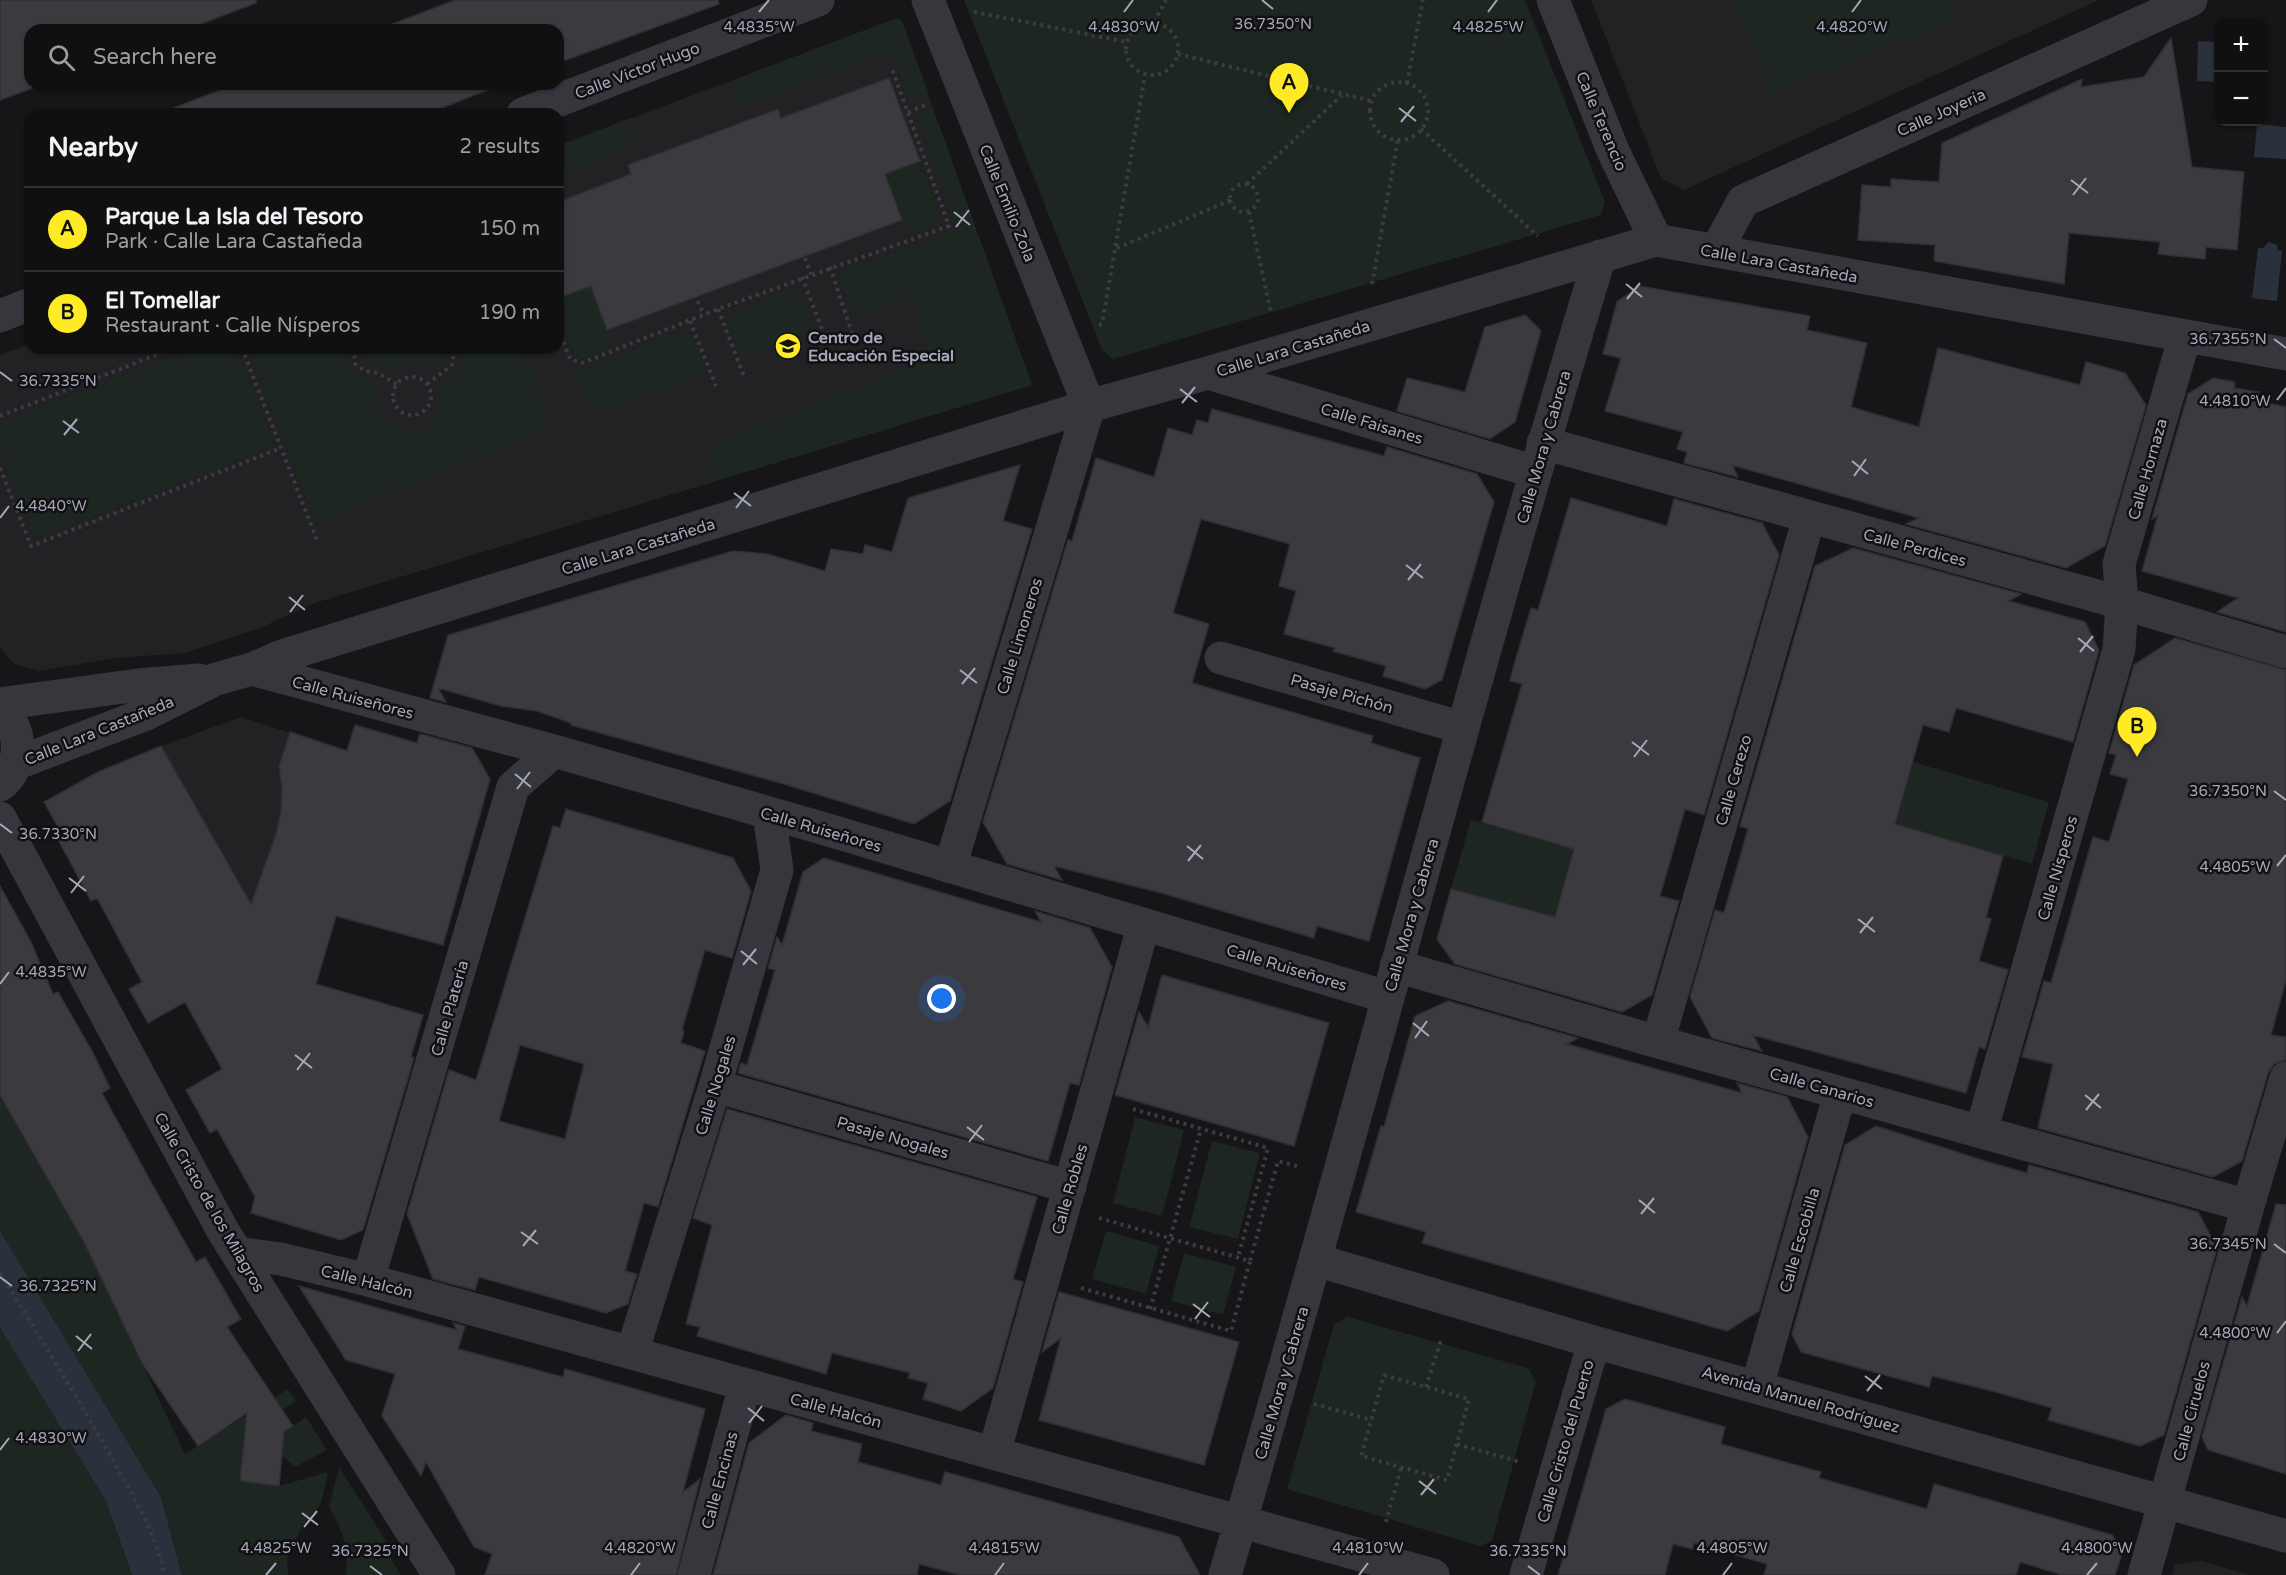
<!DOCTYPE html>
<meta charset="utf-8">
<style>
:root{--surface:#101011;--page:#19191a;--text:#f1f3f6;--muted:#9c9d9f;--line:#303031;--accent:#ffeb25}
body{margin:0;font-family:"Varela Round",sans-serif;background:var(--page);color:var(--text)}
.controls{position:absolute;right:18px;top:18px;display:grid;overflow:hidden;border-radius:12px;box-shadow:0 2px 4px #0004}
.controls button{width:54px;height:54px;display:grid;place-items:center;padding:0;border:0;border-bottom:2px solid var(--line);background:var(--surface);color:var(--text);font:30px sans-serif}
.you{position:absolute;left:942px;top:999px;width:21px;height:21px;margin:-15px;border:4px solid #fff;border-radius:50%;background:#1a73e8;box-shadow:0 0 0 9px #1a73e833}
.badge{display:grid;place-items:center;width:39px;height:39px;border-radius:50%;background:var(--accent);color:#111;font-size:20px;font-weight:700}
.pin{position:absolute;translate:-50% -50px;filter:drop-shadow(0 2px 3px #0008)}
.pin::after{content:'';position:absolute;top:32px;width:21px;height:18px;background:inherit;clip-path:polygon(0 0,100% 0,50% 100%)}
.list{margin:0;padding:0;list-style:none}
h2{display:flex;justify-content:space-between;align-items:center;height:78px;margin:0;padding:0 24px;font-size:26px}
h2 small{font-size:20px;font-weight:400;color:var(--muted)}
.list li{display:grid;grid-template-columns:39px 1fr auto;gap:18px;align-items:center;box-sizing:border-box;height:84px;padding:0 24px;border-top:2px solid var(--line)}
.list b{display:block;font-size:22px;white-space:nowrap}
.list p{margin:0;font-size:20px;white-space:nowrap;color:var(--muted)}
.list em{font-size:20px;font-style:normal;color:var(--muted)}
.icon{flex:none;width:33px;height:33px;fill:none;stroke:currentColor;stroke-width:2;stroke-linecap:round;stroke-linejoin:round}
.map{position:relative;flex:none;width:2286px;height:1575px;overflow:hidden}
.search{position:absolute;background:var(--surface);box-shadow:0 2px 4px #0004;left:24px;top:24px;width:540px;height:66px;display:flex;align-items:center;gap:15px;box-sizing:border-box;padding:0 21px;border-radius:18px;color:var(--muted);font-size:22px}
.panel{position:absolute;background:var(--surface);box-shadow:0 2px 4px #0004;left:24px;top:108px;width:540px;height:246px;border-radius:18px}
.map>svg:first-child{display:block}
</style>
<div class="map">
<svg width="2286" height="1575" viewBox="0 0 2286 1575">
<rect width="100%" height="100%" fill="#161517"/>
<path fill="#222124" d="M1591,0h508l-415,190 -23,-12z
M897,18l5,3 130,364 -717,218 -55,25 -75,25 -69,5 -77,13 -24,-7 -13,-13 -2,-5v-291l30,-11v4h528v-202z
M241,717l106,34 25,39 -67,234 -190,-259 46,-19z
M2202,1561l44,13 5,1h-79l3,-11z"/>
<path fill="#1d2620" d="M964,0h561l80,202 -4,13 -488,144 -11,-9z
M1733,0h215l8,19 -185,74z
M897,18l5,3 27,74 -19,7 -19,-50 -149,54 -9,-26z
M934,111l98,274 -329,100 11,-43 219,-84 -22,-60 -57,20 -16,-45 120,-43 -41,-114z
M630,118l10,26 -82,31v-29z
M920,161l22,59 -35,14 -22,-59z
M591,286l21,59 -29,13 -9,-4 -16,-45v-11z
M799,287l17,43 -73,29 -17,-43z
M688,328l19,44 -99,39c-27,-6 -30,-24 -39,-46l17,4z
M196,348h40l38,98 -239,93 -35,-89v-27z
M249,348h98v16l5,10 18,3 12,5c-19,46 49,68 60,26 3,-11 3,-19 -3,-28l17,-9 6,-23h62l23,62v11l-5,11 -227,91z
M360,348h88l-3,14 -13,9c-14,-10 -30,-8 -43,2 -8,-8 -20,-6 -28,-13z
M1913,762l136,40 -17,62 -137,-40z
M1471,820l103,29 -19,70 -104,-30z
M0,1095l84,147 101,212 103,-65 8,12 -31,20 11,17 30,-21 21,33 -32,17 -13,-12 -39,-2 -2,28 38,5 49,-14 -7,32 -19,22 -15,33 1,16h-106l-21,-78 -161,-266z
M1135,1117l49,13 -22,86 -49,-13z
M1212,1141l48,12 -22,86 -49,-12z
M1106,1231l53,15 -13,48 -54,-15z
M1184,1253l52,14 -13,48 -52,-14z
M1348,1317l180,51 8,13 -44,160 -12,5 -193,-57 47,-165z
M0,1328l106,173 26,74h-132z
M339,1467l48,75 4,17 10,16h-55c2,-28 -3,-44 -17,-68z"/>
<path fill="#2a303c" d="M2198,41l20,1v40l-21,-1z
M2257,124l29,3v32l-32,-2z
M2269,242l8,3 1,5 4,1 -5,50 -25,-3 6,-50h5z
M0,1231l161,266 21,78h-50l-26,-74 -106,-173z"/>
<path fill="#3a3a3f" stroke="#302f34" stroke-width="1.5" fill-rule="evenodd" d="M0,0h256v3l-71,27h-155v54h14l-44,16z
M455,0h263l1,4 -161,59v-33h-181z
M2171,38l21,129 52,5 -7,78 -31,-3 -1,12 -47,-5 2,-12 -91,-9 -5,51 -130,-23 1,-16 -77,-5 4,-55 29,2v-8l48,3 3,-39 140,-64 -1,8 63,-10z
M889,78l31,83 -35,13 17,46 -295,110 -16,-44 -33,12v-96l73,-28 -3,-9 150,-56 3,9z
M236,84h267l-77,30h-260v-3z
M1639,286l171,30 -3,14 60,13 -16,64 68,20 19,-79 142,37 6,-23 39,11 21,32 -41,141 -39,22 -160,-44 13,-6 -187,-53 6,12 -54,-14 3,-11 -10,-3 6,-17 -78,-21 16,-53 -18,-4 14,-52z
M1525,315l16,16 -26,91 -25,17 -93,-28 10,-33 58,14 20,-65z
M2213,378l22,4 -1,6 25,4 -2,9 29,6v225l-69,-20 21,-14 -96,-27 16,-56 -6,4 36,-125z
M1212,409l172,47 3,-9 90,27 17,28 -52,178 -17,9 -42,-13 3,-10 -53,-15 2,-3 -51,-14 12,-43 -17,-5 11,-42 -89,-25 -28,94 36,11 -17,59 181,53 -2,7 49,15 -51,183 -52,-15 -3,12 -156,-46 -104,-26 8,14 -55,-16 -24,-42 85,-282 4,1 24,-83 58,19 14,-49 24,7 5,-15 11,3z
M1020,465l-17,56 29,8 -82,272 -36,23 -130,-40 -213,-59v-2l-34,-12 -36,-5 -63,-18 8,14 -16,-4 18,-63 285,-84 34,3 58,17 6,-22 32,5 2,-9 27,7 16,-54z
M1571,498l96,28 7,-27 88,24 17,32 -75,260 -19,-6 -10,35 -15,52 19,5 -27,94 -30,17 -167,-48 -18,-25 14,-50 104,28 19,-68 -92,-27 40,-138 -12,-3 4,-16 17,-57 7,2z
M1853,548l168,46 -12,7 76,21 14,28 -26,92 -117,-34 -7,24 -26,-7 -28,99 108,32 -17,61 5,2 -12,42 29,9 -23,79 -6,-2 -13,46 -213,-58 9,16 -50,-13 -22,-41 25,-87 9,3 24,-84 -8,-3 75,-260z
M2175,638l111,32v310l-15,55 15,2v23l-12,4 -6,9 -26,88 -29,16 -175,-49 15,-64 -31,-7 22,-76 7,2 42,-146 16,5 19,-63 -18,-5 6,-19 -7,-2 25,-88z
M355,725l62,18 3,-9 52,14 18,31 -47,166 -107,-29 -20,68 107,31 -12,42 3,1 -51,172 -22,10 -90,-27 4,-16 -38,-68 -7,4 -24,-43 36,-21 -37,-67 -37,21 -19,-34 13,-7 -45,-84 -6,3 -38,-71 5,-3 -14,-25 54,-30 63,-26 90,158 25,-70 5,-22 1,-24 -3,-22 11,-34 57,19z
M566,809l167,49 18,33 -19,67 -27,-8 -23,80 2,1 -3,12 24,8 -47,156 -14,-4 -19,68 12,3 -9,30 -22,9 -127,-36 -4,13 -42,-11 -26,-65 42,-144 27,10 77,-254 7,2zM520,1045l64,19 -19,75 -66,-18z
M824,858l217,64 -6,-11 55,17 22,39 -33,118 -9,-2 -22,78 -310,-88 3,-10 6,2 28,-95 -7,-2 9,-31 5,8 21,-73z
M0,886l31,56 22,52 5,-2 34,59 18,37 -8,5 59,107 35,62 9,-5 36,62 -14,8 66,99 -9,6 -5,54 -39,-5 7,-68 -49,33 -55,-81 -59,-123 -84,-147z
M1162,975l167,48 -35,123 -179,-51 24,-83 9,15z
M1448,1001l130,37 -11,6 175,49 -5,-10 50,14 21,40 -49,174 -32,20 -305,-88 4,-11 -70,-20 25,-86 3,1 31,-111z
M727,1109l310,88 -24,82 10,3 -30,106 -32,23 -38,-12 5,-16 -20,-5 2,-5 -78,-20 -6,21 -129,-38 3,-9 -14,-3 26,-99 -19,-7z
M1876,1126l115,37 36,10 2,-8 169,47 19,36 -53,187 -24,11 -92,-26 4,-12 -56,-16 -64,-16 -3,11 -128,-35 -9,-18 53,-189z
M2276,1204l10,1v269l-78,-24 -6,-13 40,-140 5,9z
M299,1286l158,44 -4,-7 12,3 -7,23 105,28 2,-8 140,40 -22,83 17,-13 -24,96h-191l7,-21 -18,-7 -48,-85 -5,14 -39,-60 13,-42 -49,-14z
M1059,1292l180,50 -35,123 -165,-45 22,-82 -19,14z
M1625,1399l100,28 -4,17 100,28 -2,6 108,31 7,-25 178,51 11,16 -8,24h-52l-43,-13 -4,13h-252l3,-11 -73,-21 -2,6 -19,-5 -8,31h-107l48,-166z
M786,1415l27,8 -2,8 51,13 -4,18 83,23 4,-13 234,65 21,38h-240l-41,-11 -2,11h-204l36,-132z"/>
<g fill="none" stroke-linecap="round" stroke-linejoin="round">
<path stroke="#3c3c44" stroke-width="4" stroke-dasharray="3 4.5" stroke-linecap="butt" d="M974,12l153,30
M1154,22l12,-22
M1126 49a26 26 0 1 1 52 0a26 26 0 1 1-52 0Z
M1178,54l194,47
M1370 111a29 29 0 1 1 58 0a29 29 0 1 1-58 0Z
M1407,83l16,-83
M908,112l20,-8
M1421,129l117,107
M1247,184l95,-89
M1230 198a14 14 0 1 1 28 0a14 14 0 1 1-28 0Z
M1249,212l22,101
M792,223l19,51
M1117,248l114,-48
M682,267l22,48
M830,267l23,69
M802,277l26,68
M1372,284l26,-145
M718,309l26,67
M690,321l26,65
M1099,325l3,-1 43,-249
M558,328l12,31 12,4 136,-54 231,-83 -57,-157
M242,348l75,192
M354,348l1,16 10,7 13,2 20,12
M393 396a19 19 0 1 1 38 0a19 19 0 1 1-38 0Z
M427,384l25,-19 3,-17
M0,416l174,-68
M0,468l31,78 250,-98
M1133,1109l135,39 -30,109
M1099,1218l151,43 28,-100 22,6
M0,1273c39,62 78,125 114,189 17,30 46,80 50,113
M1081,1288l150,43 19,-70
M1150,1309l51,-180
M1384,1375l85,24 -22,81 -86,-24z
M1426,1387l16,-50
M1314,1404l57,16
M1457,1444l63,18
M1386,1522l15,-54"/>
<path stroke="#36363d" stroke-width="33" d="M928,0l161,406 -139,461
M1553,0l60,151 43,89
M523,114l295,-114
M1716,251l27,-50 448,-201
M0,316l30,-12
M1208,373l327,99
M1543,443l579,160 164,49
M1221,658l242,70
M252,669l302,82 271,78 562,168
M0,704l138,-19 61,-5
M0,709c4,5 9,10 12,15 10,18 6,49 -12,61
M15,764l131,-50 70,-35 36,-10 30,-13 807,-250 119,-33 448,-133 630,114
M0,818l223,413 216,344
M1396,966l262,76 590,164
M1658,1042l151,-524
M715,1086l355,101
M1981,1132l138,-483 3,-46 -3,-39 66,-228
M237,1253l44,6 87,21 1065,295
M1316,1260l278,82 692,194
M368,1280l145,-493 41,-36
M632,1353l83,-267 62,-216 -8,-56
M1757,1387l83,-294
M994,1453l150,-529
M694,1575l51,-190
M1225,1575c129,-439 242,-882 375,-1319
M1526,1575l68,-233
M2144,1575l104,-369 38,-128"/>
</g>
<path fill="none" stroke="#a6a7b9" stroke-width="2" d="M1262,0l11,9M759,12l10,-12M1124,12l9,-12M1488,12l9,-12M1852,12l9,-12M1399,108l17,13M1401,122l13,-16M2071,180l17,13M2073,195l13,-17M954,212l16,13M956,227l13,-17M1626,284l16,13M1627,299l13,-16M2274,339l12,9M0,372l12,9M1180,389l17,13M2277,400l9,-12M1182,403l13,-16M63,421l16,12M64,435l13,-16M1852,461l16,13M1854,476l12,-17M734,493l17,13M736,508l13,-17M0,518l9,-12M1406,565l17,13M1408,580l13,-16M289,597l16,13M290,612l13,-17M2078,638l16,13M2080,652l13,-16M960,670l17,13M962,684l13,-16M1632,742l17,13M1634,757l13,-17M515,774l16,13M517,789l13,-17M2274,791l12,9M0,824l12,9M1187,846l16,13M1188,861l13,-16M2277,866l9,-11M69,878l17,13M71,893l13,-17M1858,919l17,13M1860,933l13,-16M741,951l16,13M743,965l13,-16M0,984l9,-12M1413,1023l16,13M1415,1038l12,-17M295,1055l17,13M297,1070l13,-17M2085,1095l16,13M2086,1110l13,-16M967,1127l17,13M969,1142l13,-17M1639,1200l16,13M1641,1214l13,-16M521,1232l17,12M2274,1244l12,9M523,1246l13,-16M0,1277l12,9M1193,1304l17,13M1195,1319l13,-17M2277,1333l9,-12M76,1336l16,13M78,1351l13,-17M1865,1376l17,13M1867,1391l13,-16M748,1408l16,13M749,1423l13,-17M0,1450l9,-12M1419,1481l17,13M1421,1495l13,-16M302,1513l16,12M304,1527l13,-16M370,1566l12,9M1528,1566l12,9M266,1575l10,-12M631,1575l9,-12M995,1575l9,-12M1359,1575l9,-12M1723,1575l9,-12M2087,1575l10,-12"/>
<defs>
<symbol id="school-disc" viewBox="-11 -11 22 22"><circle r="9.5" fill="#ffeb25" stroke="#111012"/><path d="M0-5L7-2L0 1L-7-2ZM-4 1L0 2.5L4 1V4Q0 6-4 4Z" fill="#111"/></symbol>
</defs>
<g fill-rule="evenodd">
<use href="#school-disc" x="773" y="331" width="30" height="30"/>
</g>
<g text-anchor="middle" stroke-width="5" stroke-linejoin="round" paint-order="stroke">
<g font-size="16" fill="#a6a7b9" stroke="#111012">
<text transform="translate(637 70) rotate(-21)" y="6">Calle Víctor Hugo</text>
<text transform="translate(1941 112) rotate(-24)" y="6">Calle Joyería</text>
<text transform="translate(1602 121) rotate(67)" y="6">Calle Terencio</text>
<text transform="translate(1008 203) rotate(68)" y="6">Calle Emilio Zola</text>
<text transform="translate(1779 263) rotate(10)" y="6">Calle Lara Castañeda</text>
<text transform="translate(1293 348) rotate(-17)" y="6">Calle Lara Castañeda</text>
<text transform="translate(1372 423) rotate(17)" y="6">Calle Faisanes</text>
<text transform="translate(1543 447) rotate(-74)" y="6">Calle Mora y Cabrera</text>
<text transform="translate(2147 469) rotate(-74)" y="6">Calle Hornaza</text>
<text transform="translate(638 546) rotate(-17)" y="6">Calle Lara Castañeda</text>
<text transform="translate(1915 547) rotate(15)" y="6">Calle Perdices</text>
<text transform="translate(1019 636) rotate(-73)" y="6">Calle Limoneros</text>
<text transform="translate(1342 693) rotate(16)" y="6">Pasaje Pichón</text>
<text transform="translate(353 697) rotate(15)" y="6">Calle Ruiseñores</text>
<text transform="translate(99 730) rotate(-22)" y="6">Calle Lara Castañeda</text>
<text transform="translate(1733 780) rotate(-74)" y="6">Calle Cerezo</text>
<text transform="translate(821 829) rotate(16)" y="6">Calle Ruiseñores</text>
<text transform="translate(2057 868) rotate(-74)" y="6">Calle Nísperos</text>
<text transform="translate(1411 915) rotate(-74)" y="6">Calle Mora y Cabrera</text>
<text transform="translate(1287 967) rotate(17)" y="6">Calle Ruiseñores</text>
<text transform="translate(449 1008) rotate(-74)" y="6">Calle Platería</text>
<text transform="translate(715 1085) rotate(-73)" y="6">Calle Nogales</text>
<text transform="translate(1822 1087) rotate(16)" y="6">Calle Canarios</text>
<text transform="translate(893 1137) rotate(16)" y="6">Pasaje Nogales</text>
<text transform="translate(1069 1189) rotate(-74)" y="6">Calle Robles</text>
<text transform="translate(210 1202) rotate(60)" y="6">Calle Cristo de los Milagros</text>
<text transform="translate(1799 1240) rotate(-74)" y="6">Calle Escobilla</text>
<text transform="translate(367 1281) rotate(14)" y="6">Calle Halcón</text>
<text transform="translate(1281 1383) rotate(-74)" y="6">Calle Mora y Cabrera</text>
<text transform="translate(1801 1399) rotate(16)" y="6">Avenida Manuel Rodríguez</text>
<text transform="translate(836 1410) rotate(15)" y="6">Calle Halcón</text>
<text transform="translate(2191 1411) rotate(-75)" y="6">Calle Ciruelos</text>
<text transform="translate(1565 1441) rotate(-74)" y="6">Calle Cristo del Puerto</text>
<text transform="translate(719 1480) rotate(-75)" y="6">Calle Encinas</text>
</g>
<g font-size="16" font-weight="bold" fill="#a6a7b9" stroke="#111012" text-anchor="start">
<text x="808" y="343">Centro de<tspan x="808" dy="18">Educación Especial</tspan></text>
</g>
</g>
<g font-size="15" text-anchor="middle" fill="#a6a7b9" stroke="#111012" stroke-width="5" stroke-linejoin="round" paint-order="stroke">
<text x="1273" y="29">36.7350°N</text>
<text x="759" y="32">4.4835°W</text>
<text x="1124" y="32">4.4830°W</text>
<text x="1488" y="32">4.4825°W</text>
<text x="1852" y="32">4.4820°W</text>
<text x="2228" y="344">36.7355°N</text>
<text x="58" y="386">36.7335°N</text>
<text x="2235" y="406">4.4810°W</text>
<text x="51" y="511">4.4840°W</text>
<text x="2228" y="796">36.7350°N</text>
<text x="58" y="839">36.7330°N</text>
<text x="2235" y="872">4.4805°W</text>
<text x="51" y="977">4.4835°W</text>
<text x="2228" y="1249">36.7345°N</text>
<text x="58" y="1291">36.7325°N</text>
<text x="2235" y="1338">4.4800°W</text>
<text x="51" y="1443">4.4830°W</text>
<text x="276" y="1553">4.4825°W</text>
<text x="640" y="1553">4.4820°W</text>
<text x="1004" y="1553">4.4815°W</text>
<text x="1368" y="1553">4.4810°W</text>
<text x="1732" y="1553">4.4805°W</text>
<text x="2097" y="1553">4.4800°W</text>
<text x="370" y="1556">36.7325°N</text>
<text x="1528" y="1556">36.7335°N</text>
</g>
</svg>
<div class="controls">
<button>+</button>
<button>−</button>
</div>
<div class="you"></div>
<div class="pin badge" style="left:1289px;top:113px">A</div>
<div class="pin badge" style="left:2137px;top:757px">B</div>
<div class="search"><svg class="icon" aria-label="search" viewBox="0 0 24 24"><circle cx="10" cy="10" r="6"/><path d="M15 15l6 6"/></svg>Search here</div>
<section class="panel">
<h2>Nearby<small>2 results</small></h2>
<ul class="list">
<li><span class="badge">A</span><div><b>Parque La Isla del Tesoro</b><p>Park · Calle Lara Castañeda</p></div><em>150 m</em></li>
<li><span class="badge">B</span><div><b>El Tomellar</b><p>Restaurant · Calle Nísperos</p></div><em>190 m</em></li>
</ul>
</section>
</div>
